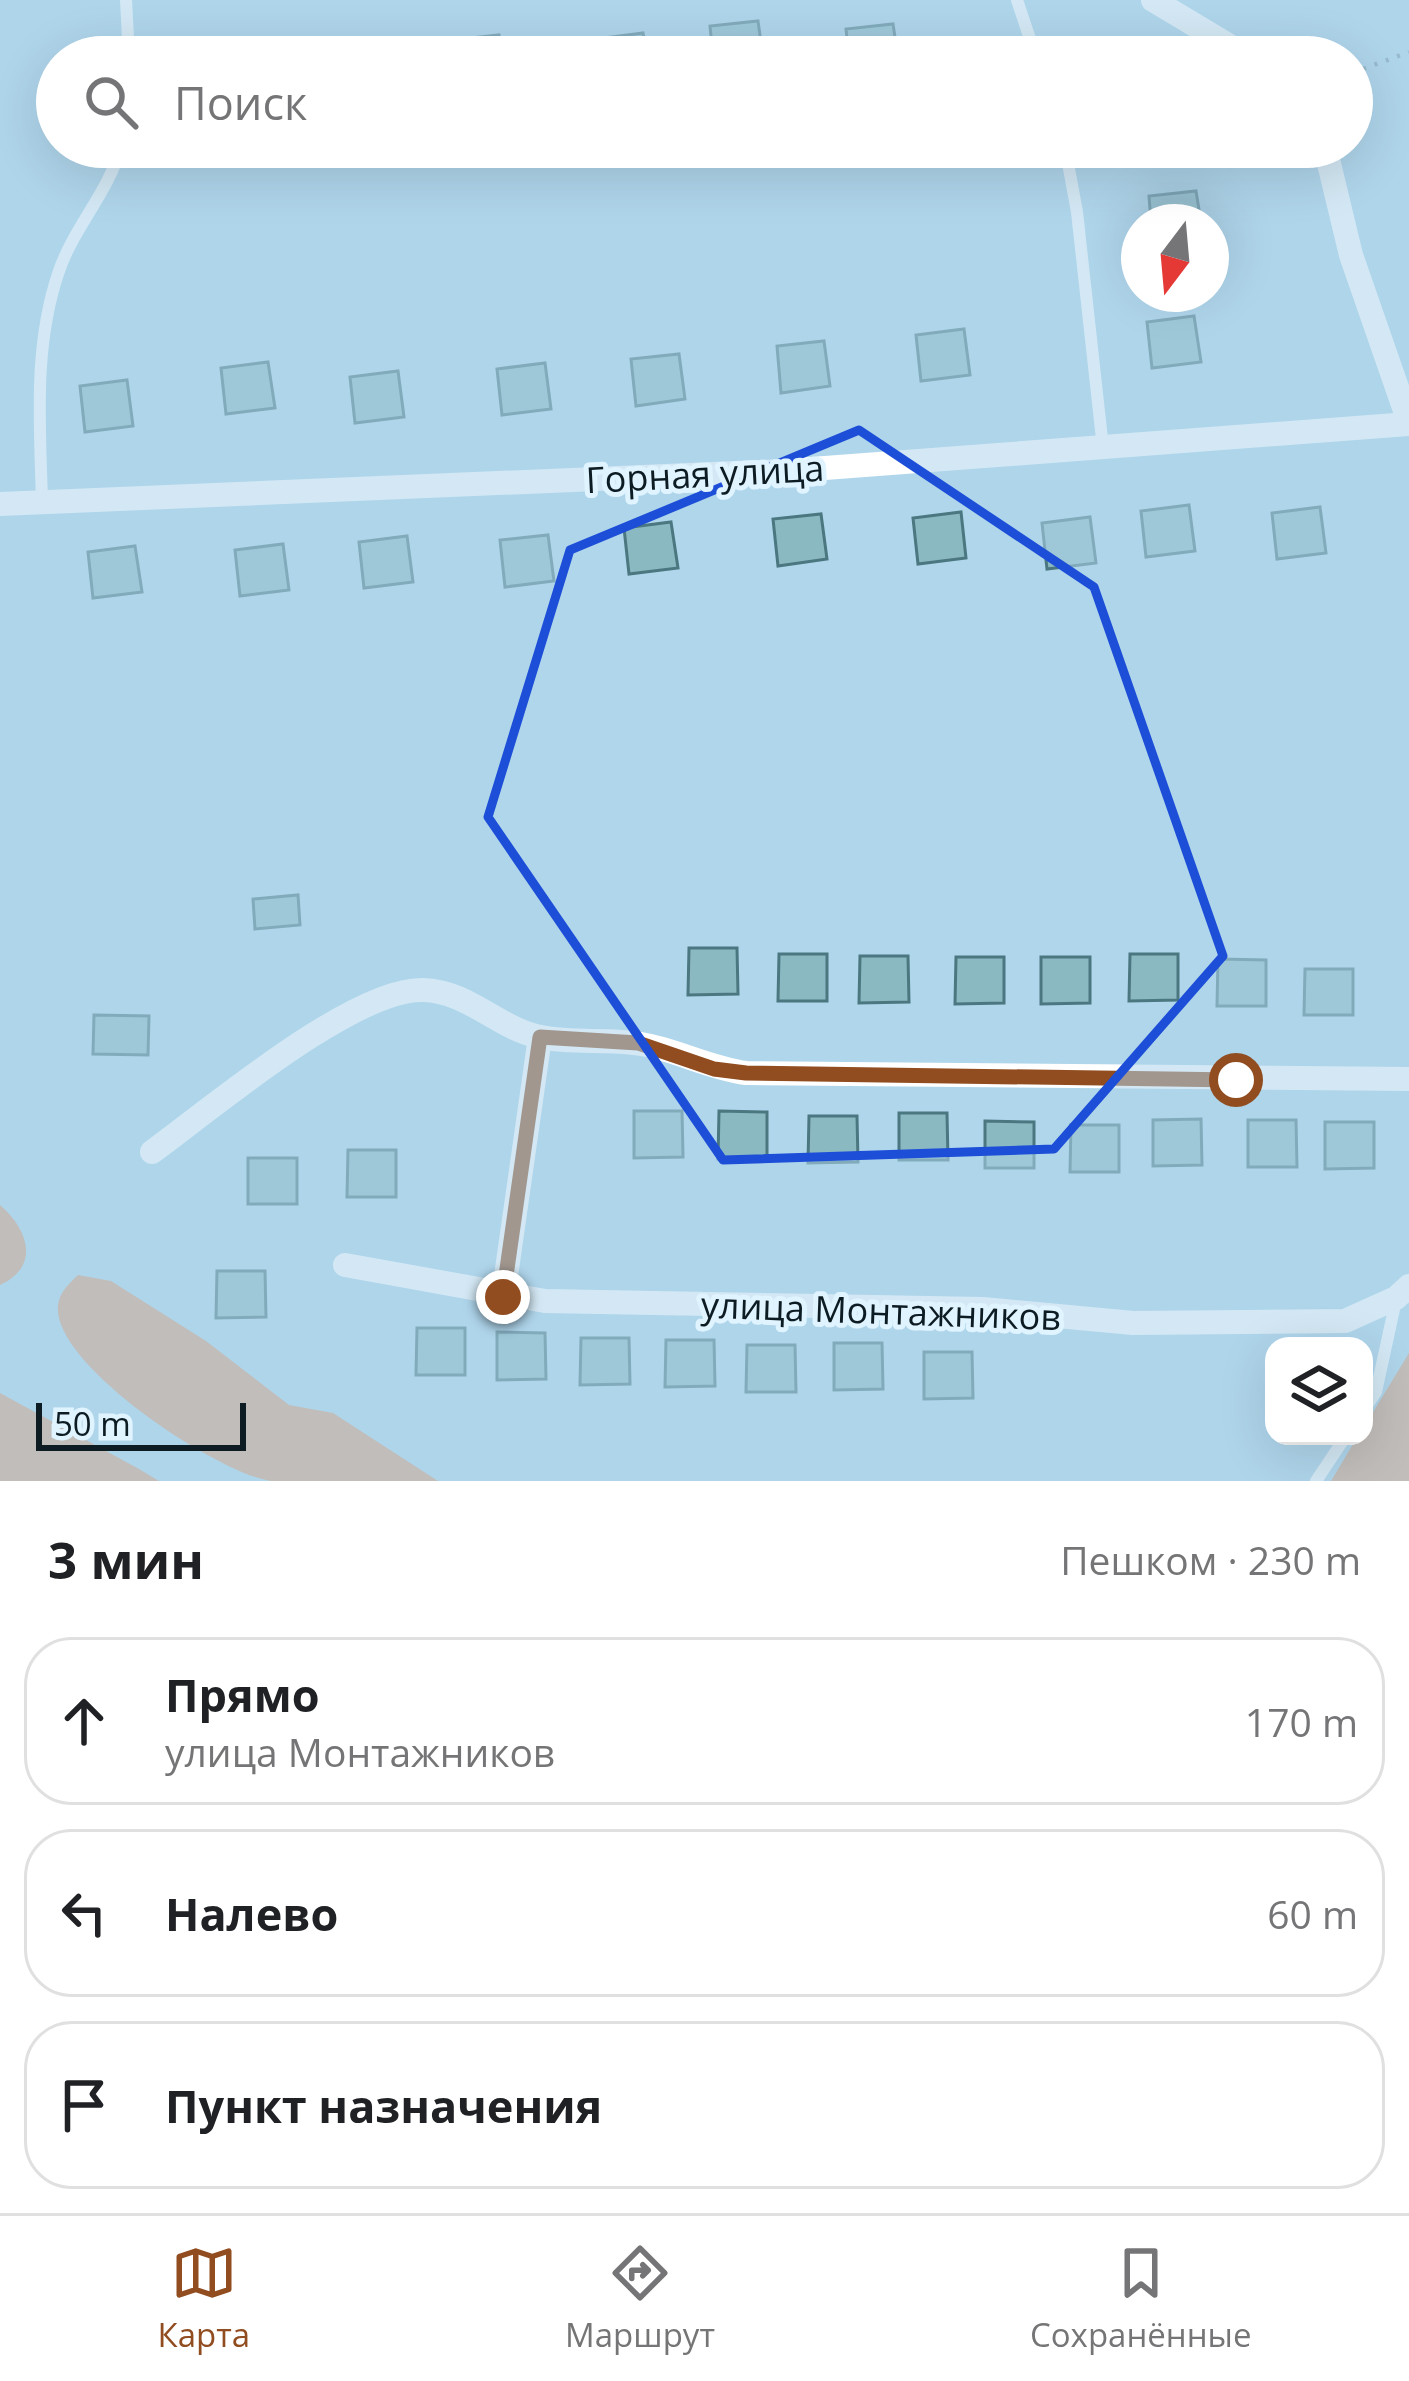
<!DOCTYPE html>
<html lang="ru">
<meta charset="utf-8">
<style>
:root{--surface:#fff;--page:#f2f2f2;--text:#202124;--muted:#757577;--line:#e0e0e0;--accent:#914d20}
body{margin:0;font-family:"Open Sans",sans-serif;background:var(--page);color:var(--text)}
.controls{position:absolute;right:36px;bottom:36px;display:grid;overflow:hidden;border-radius:24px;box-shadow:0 12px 48px #0002}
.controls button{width:108px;height:108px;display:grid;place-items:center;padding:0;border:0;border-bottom:3px solid var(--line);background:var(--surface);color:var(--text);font:60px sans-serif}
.compass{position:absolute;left:1121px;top:204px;width:108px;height:108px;border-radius:50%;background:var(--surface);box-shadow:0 12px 48px #0002;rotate:196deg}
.scale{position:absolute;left:36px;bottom:30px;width:210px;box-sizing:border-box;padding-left:12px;border:6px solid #0d1c23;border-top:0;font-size:33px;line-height:42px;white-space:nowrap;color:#0d1c23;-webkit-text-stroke:9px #e0f4ff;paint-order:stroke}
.stop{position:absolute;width:36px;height:36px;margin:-27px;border:9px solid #914d20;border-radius:50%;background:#fff}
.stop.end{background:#914d20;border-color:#fff;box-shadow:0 3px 12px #0008}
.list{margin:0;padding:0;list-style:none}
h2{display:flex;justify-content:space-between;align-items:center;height:156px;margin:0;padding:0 48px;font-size:51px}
h2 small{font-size:39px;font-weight:400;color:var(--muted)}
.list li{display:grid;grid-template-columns:78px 1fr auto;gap:36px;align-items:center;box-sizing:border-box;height:168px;margin:0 24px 24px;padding:0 24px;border:3px solid var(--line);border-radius:48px}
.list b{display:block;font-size:45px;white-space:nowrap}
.list p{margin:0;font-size:39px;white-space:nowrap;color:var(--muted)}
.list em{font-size:39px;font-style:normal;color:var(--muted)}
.icon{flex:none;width:66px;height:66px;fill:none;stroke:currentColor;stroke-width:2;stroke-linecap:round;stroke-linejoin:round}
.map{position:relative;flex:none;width:1409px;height:1481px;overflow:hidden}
.search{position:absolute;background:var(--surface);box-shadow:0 12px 48px #0002;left:36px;right:36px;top:36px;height:132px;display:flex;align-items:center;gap:30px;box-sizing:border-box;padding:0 42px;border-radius:66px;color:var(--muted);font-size:45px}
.sheet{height:732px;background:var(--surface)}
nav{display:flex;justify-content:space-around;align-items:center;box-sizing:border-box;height:168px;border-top:3px solid var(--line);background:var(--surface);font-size:33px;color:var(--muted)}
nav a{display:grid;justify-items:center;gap:6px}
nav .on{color:var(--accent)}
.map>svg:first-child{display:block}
</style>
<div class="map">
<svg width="1409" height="1481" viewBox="0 0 1409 1481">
<rect width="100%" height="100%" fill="#afd6eb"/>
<path fill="#d79f7f" d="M0,1205c28,24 41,61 0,80z
M78,1275l33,6 95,60 83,64 44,8 105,68c-55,0 -114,0 -167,0 -52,-7 -220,-117 -213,-176 2,-14 11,-21 20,-30z
M1409,1353v128h-78l27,-45h6v-9z
M0,1393l139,76 20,12h-159z"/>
<path fill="#8bb9c2" stroke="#4b7780" stroke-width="3" d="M758,21l5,36h-50l-3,-31z
M893,24l5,33h-49l-3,-28z
M643,33l4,24h-49l-2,-18z
M499,35l3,22h-49l-1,-17z
M385,47l1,10h-48l-1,-4z
M1196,191l5,31h-50l-2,-26z
M1194,316l7,46 -49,6 -5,-46z
M964,329l6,46 -49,6 -5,-46z
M824,341l6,45 -49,7 -4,-47z
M679,354l6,45 -49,7 -5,-47z
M268,362l7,46 -49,6 -5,-46z
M545,363l6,46 -49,6 -5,-46z
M398,371l6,46 -49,6 -5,-46z
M127,380l6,46 -48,6 -5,-46z
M1189,505l6,46 -49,6 -5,-46z
M1320,507l6,46 -49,6 -5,-46z
M961,512l5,46 -48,6 -5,-46z
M821,514l6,45 -49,7 -5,-47z
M1090,517l6,46 -49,6 -5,-46z
M671,522l7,46 -49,6 -5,-46z
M548,535l6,46 -49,6 -5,-47z
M407,536l6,46 -49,6 -5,-46z
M283,544l6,46 -49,6 -5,-46z
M135,546l7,46 -49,6 -5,-46z
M298,895l2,30 -45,4 -2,-30z
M689,948h48l1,46 -50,1z
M779,954h48v47h-49z
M1130,954h48v46l-49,1z
M860,956h48l1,46 -50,1z
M956,957h48v46l-49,1z
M1041,957h49v46l-49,1z
M1218,959l48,1v46h-49z
M1305,969h48v46h-49z
M94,1015l55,1 -1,39 -55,-1z
M634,1111h48l1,46 -49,1z
M719,1111l48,1v46l-49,1z
M899,1113h48l1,47h-49z
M809,1116h48l1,46 -50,1z
M1201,1119l1,46 -49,1v-46z
M1248,1120h48l1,47h-49z
M985,1121l49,1v46h-49z
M1325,1122h49v46l-49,1z
M1071,1125h48v47h-49z
M348,1150h48v47h-49z
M248,1158h49v46h-49z
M217,1271h48l1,46 -50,1z
M417,1328h48v47h-49z
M497,1332l48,1 1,46 -49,1z
M581,1338h48l1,46 -50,1z
M666,1340h48l1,46 -50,1z
M834,1343h48l1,46 -49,1z
M747,1345h48l1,47h-50z
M924,1352h48l1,46 -49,1z"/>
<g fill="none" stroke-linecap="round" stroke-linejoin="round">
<path stroke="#7a99a9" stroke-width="4.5" stroke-dasharray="3 9" stroke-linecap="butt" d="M1352,73l57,-21"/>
<path stroke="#fff" stroke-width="12" d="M126,0l3,57
M1017,0l19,57
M1065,147l12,65 26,236
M42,502c-2,-77 -9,-156 17,-231 15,-44 49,-78 62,-124
M1364,1410l12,-18 20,-92
M1316,1481l30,-45"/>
<path stroke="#fff" stroke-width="24" d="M1153,0l95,57
M1325,147l26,108 58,167
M0,504l785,-33 624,-47
M152,1152c59,-43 202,-164 271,-162 46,1 75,39 118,47 32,7 67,1 100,7 36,6 68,24 105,29l663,6
M345,1265l200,36 438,8 150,14 212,-2 51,-23 13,-12
M503,1297l37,-260"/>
</g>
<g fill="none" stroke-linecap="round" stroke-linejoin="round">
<path stroke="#914d20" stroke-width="15" d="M503,1297l37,-260 98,6 76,26 32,4 490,7"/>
</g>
<path d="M0 0H1409V1481H0ZM859,430l235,157 129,369 -169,193 -331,11 -235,-343 82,-267z" fill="#afd6eb" fill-opacity=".55" fill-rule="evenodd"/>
<path fill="none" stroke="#1d4ed8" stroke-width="9" stroke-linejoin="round" d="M859,430l235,157 129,369 -169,193 -331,11 -235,-343 82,-267z"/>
<g text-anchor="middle" stroke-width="10" stroke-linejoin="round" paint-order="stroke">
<g font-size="36" fill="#0d1c23" stroke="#e0f4ff">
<text transform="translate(705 474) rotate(-3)" y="13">Горная улица</text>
<text transform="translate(881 1311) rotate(2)" y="13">улица Монтажников</text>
</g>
</g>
</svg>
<div class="controls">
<button><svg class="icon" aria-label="layers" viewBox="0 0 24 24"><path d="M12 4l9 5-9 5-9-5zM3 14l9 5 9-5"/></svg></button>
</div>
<svg class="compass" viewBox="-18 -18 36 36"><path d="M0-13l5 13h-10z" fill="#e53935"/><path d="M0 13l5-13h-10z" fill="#757577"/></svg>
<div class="scale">50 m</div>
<div class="stop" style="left:1236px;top:1080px"></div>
<div class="stop end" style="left:503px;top:1297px"></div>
<div class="search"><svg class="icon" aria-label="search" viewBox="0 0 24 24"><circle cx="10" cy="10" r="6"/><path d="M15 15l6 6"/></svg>Поиск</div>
</div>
<section class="sheet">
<h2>3 мин<small>Пешком · 230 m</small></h2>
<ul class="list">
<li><svg class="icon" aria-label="ahead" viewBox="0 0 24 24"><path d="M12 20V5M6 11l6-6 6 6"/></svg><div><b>Прямо</b><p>улица Монтажников</p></div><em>170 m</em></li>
<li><svg class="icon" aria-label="left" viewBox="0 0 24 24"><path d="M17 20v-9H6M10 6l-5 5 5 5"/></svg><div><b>Налево</b></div><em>60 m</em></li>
<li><svg class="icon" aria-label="arrive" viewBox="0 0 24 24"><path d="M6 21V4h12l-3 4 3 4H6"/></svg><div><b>Пункт назначения</b></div></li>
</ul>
</section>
<nav>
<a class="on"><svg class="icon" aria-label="map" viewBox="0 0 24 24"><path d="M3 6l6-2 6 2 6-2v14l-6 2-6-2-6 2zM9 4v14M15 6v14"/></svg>Карта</a>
<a><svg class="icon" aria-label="directions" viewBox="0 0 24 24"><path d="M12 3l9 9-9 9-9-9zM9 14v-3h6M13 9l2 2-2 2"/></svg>Маршрут</a>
<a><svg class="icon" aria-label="saved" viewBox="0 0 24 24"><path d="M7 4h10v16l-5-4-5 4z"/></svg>Сохранённые</a>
</nav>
